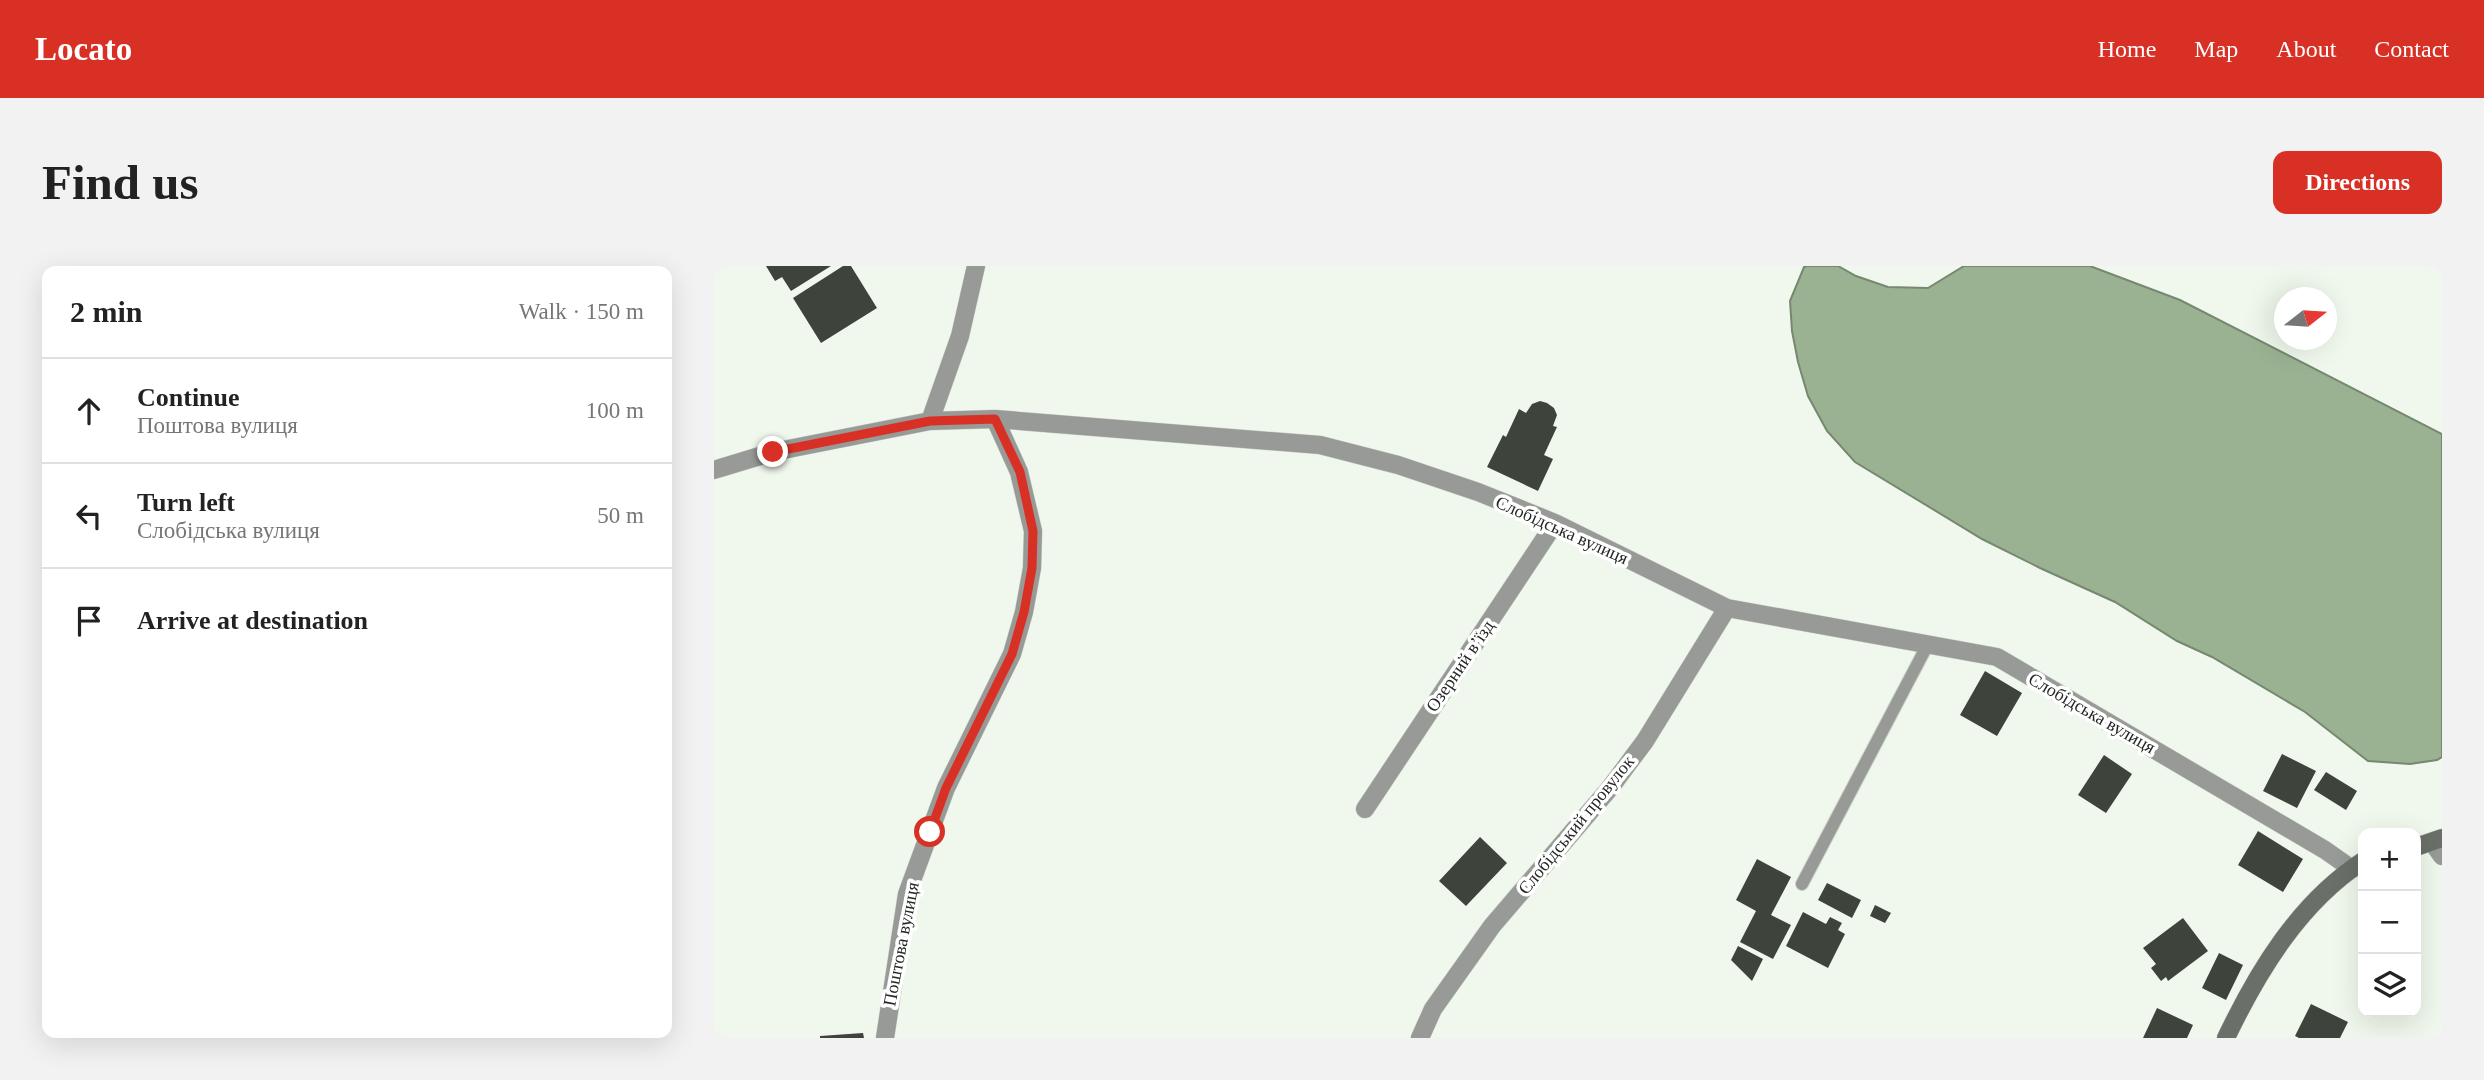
<!DOCTYPE html>
<meta charset="utf-8">
<style>
:root{--surface:#fff;--page:#f2f2f2;--text:#222;--muted:#767676;--line:#e0e0e0;--accent:#d93025}
body{margin:0;font-family:Georgia,serif;background:var(--page);color:var(--text)}
.controls{position:absolute;right:21px;bottom:21px;display:grid;overflow:hidden;border-radius:14px;box-shadow:0 7px 28px #0002}
.controls button{width:63px;height:63px;display:grid;place-items:center;padding:0;border:0;border-bottom:2px solid var(--line);background:var(--surface);color:var(--text);font:35px sans-serif}
.compass{position:absolute;left:1560px;top:21px;width:63px;height:63px;border-radius:50%;background:var(--surface);box-shadow:0 7px 28px #0002;rotate:73deg}
.stop{position:absolute;width:21px;height:21px;margin:-16px;border:5px solid #d93025;border-radius:50%;background:#fff}
.stop.end{background:#d93025;border-color:#fff;box-shadow:0 2px 7px #0008}
.list{margin:0;padding:0;list-style:none}
h2{display:flex;justify-content:space-between;align-items:center;height:91px;margin:0;padding:0 28px;font-size:30px}
h2 small{font-size:23px;font-weight:400;color:var(--muted)}
.list li{display:grid;grid-template-columns:46px 1fr auto;gap:21px;align-items:center;box-sizing:border-box;height:105px;padding:0 28px;border-top:2px solid var(--line)}
.list b{display:block;font-size:26px;white-space:nowrap}
.list p{margin:0;font-size:23px;white-space:nowrap;color:var(--muted)}
.list em{font-size:23px;font-style:normal;color:var(--muted)}
.icon{flex:none;width:38px;height:38px;fill:none;stroke:currentColor;stroke-width:2;stroke-linecap:round;stroke-linejoin:round}
.map{position:relative;flex:none;width:1728px;height:772px;overflow:hidden;border-radius:14px}
header{display:flex;align-items:center;gap:42px;box-sizing:border-box;height:98px;padding:0 35px;background:var(--accent);color:#fff}
header strong{font-size:33px}
nav{display:flex;gap:38px;margin-inline-start:auto;font-size:24px}
.intro{display:flex;align-items:center;justify-content:space-between;box-sizing:border-box;height:168px;padding:0 42px}
h1{margin:0;font-size:49px}
.button{padding:18px 32px;border-radius:14px;background:var(--accent);color:#fff;font-size:24px;font-weight:700}
main{display:flex;gap:42px;padding:0 42px}
aside{flex:1;background:var(--surface);border-radius:14px;box-shadow:0 7px 28px #0002}
.map>svg:first-child{display:block}
</style>
<header>
<strong>Locato</strong>
<nav><a>Home</a><a>Map</a><a>About</a><a>Contact</a></nav>
</header>
<div class="intro"><h1>Find us</h1><a class="button">Directions</a></div>
<main>
<aside>
<h2>2 min<small>Walk · 150 m</small></h2>
<ul class="list">
<li><svg class="icon" aria-label="ahead" viewBox="0 0 24 24"><path d="M12 20V5M6 11l6-6 6 6"/></svg><div><b>Continue</b><p>Поштова вулиця</p></div><em>100 m</em></li>
<li><svg class="icon" aria-label="left" viewBox="0 0 24 24"><path d="M17 20v-9H6M10 6l-5 5 5 5"/></svg><div><b>Turn left</b><p>Слобідська вулиця</p></div><em>50 m</em></li>
<li><svg class="icon" aria-label="arrive" viewBox="0 0 24 24"><path d="M6 21V4h12l-3 4 3 4H6"/></svg><div><b>Arrive at destination</b></div></li>
</ul>
</aside>
<div class="map">
<svg width="1728" height="772" viewBox="0 0 1728 772">
<rect width="100%" height="100%" fill="#f0f8ed"/>
<path fill="#9ab292" stroke="#768870" stroke-width="2" d="M1093,0h31l18,10 32,11 40,1 36,-22h126l90,34 262,134v323l-5,3 -27,4 -42,-3 -63,-49 -93,-55 -35,-16 -62,-39 -75,-34 -58,-29 -127,-77 -28,-31 -19,-35 -10,-34 -6,-31 -2,-30 14,-34z"/>
<path fill="#3e443c" d="M52,0h65l-40,25 -9,-14 -7,4z
M129,0h8l26,42 -56,35 -28,-45z
M826,135l7,2 7,5 3,7 -4,11 4,1 -13,28 9,4 -15,32 -51,-24 16,-32 3,2 13,-28 7,4 6,-9z
M1271,405l37,22 -25,43 -37,-21z
M1568,488l34,17 -19,37 -34,-17z
M1390,489l28,19 -26,39 -28,-18z
M1612,506l31,19 -11,19 -32,-20z
M1544,565l45,28 -20,33 -45,-27z
M766,571l27,26 -41,43 -27,-25z
M1043,593l34,18 -20,38 20,10 -18,34 -33,-17 16,-31 -20,-11z
M1113,617l34,17 -9,18 -34,-18z
M1161,639l16,8 -6,10 -15,-7z
M1089,646l23,12 4,-7 12,6 -4,7 7,4 -17,34 -42,-22z
M1469,652l25,33 -40,30 -2,-4 -5,4 -10,-13 5,-4 -13,-16z
M1024,680l25,13 -11,22 -21,-21z
M1505,687l24,12 -17,35 -24,-12z
M1597,738l37,18 -8,16h-41l-4,-2z
M1443,742l36,17 -6,13h-44z
M149,767l1,5h-44v-2z"/>
<g fill="none" stroke-linecap="round" stroke-linejoin="round">
<defs>
<path id="lane" d="M1088,618l126,-240"/>
<path id="street" d="M216,155l30,-85 16,-70
M0,204l59,-18 157,-31 65,-2 325,26 78,20 80,27 77,31 172,85 270,49 328,193 27,19
M651,543l190,-286
M1718,576l10,14
M171,772l22,-144 39,-106 66,-134 12,-42 8,-44 1,-37 -14,-59 -24,-53
M706,772l13,-29 59,-83 118,-138 35,-47 82,-133"/>
<path id="secondary" d="M1702,581l26,-9
M1512,772c32,-67 73,-135 137,-177"/>
</defs>
<use href="#lane" stroke="#cbd2c8" stroke-width="14"/>
<use href="#street" stroke="#cbd2c8" stroke-width="19"/>
<use href="#secondary" stroke="#cbd2c8" stroke-width="19"/>
<use href="#lane" stroke="#979a96" stroke-width="12"/>
<use href="#street" stroke="#979a96" stroke-width="18"/>
<use href="#secondary" stroke="#6a6f69" stroke-width="18"/>
</g>
<g fill="none" stroke-linecap="round" stroke-linejoin="round">
<path stroke="#d93025" stroke-width="9" d="M59,186l157,-31 65,-2 25,53 13,59 -1,37 -8,44 -12,42 -66,134 -16,44"/>
</g>
<g text-anchor="middle" stroke-width="7" stroke-linejoin="round" paint-order="stroke">
<g font-size="18" fill="#232622" stroke="#fff">
<text transform="translate(848 264) rotate(24)" y="6">Слобідська вулиця</text>
<text transform="translate(746 400) rotate(-56)" y="6">Озерний в’їзд</text>
<text transform="translate(1378 447) rotate(30)" y="6">Слобідська вулиця</text>
<text transform="translate(862 559) rotate(-51)" y="6">Слобідський провулок</text>
<text transform="translate(187 678) rotate(-79)" y="6">Поштова вулиця</text>
</g>
</g>
</svg>
<div class="controls">
<button>+</button>
<button>−</button>
<button><svg class="icon" aria-label="layers" viewBox="0 0 24 24"><path d="M12 4l9 5-9 5-9-5zM3 14l9 5 9-5"/></svg></button>
</div>
<svg class="compass" viewBox="-18 -18 36 36"><path d="M0-13l5 13h-10z" fill="#e53935"/><path d="M0 13l5-13h-10z" fill="#767676"/></svg>
<div class="stop" style="left:216px;top:566px"></div>
<div class="stop end" style="left:59px;top:186px"></div>
</div>
</main>
